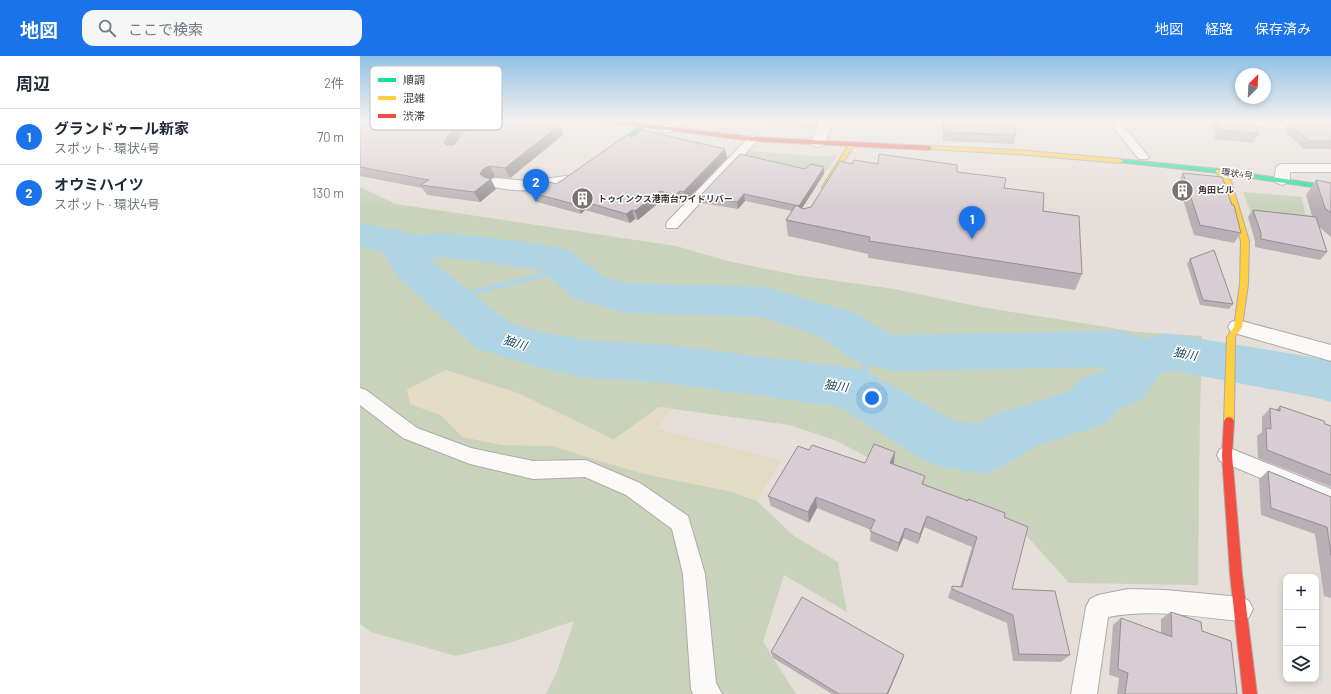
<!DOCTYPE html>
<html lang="ja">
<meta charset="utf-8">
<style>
:root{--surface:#fff;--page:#f6f6f7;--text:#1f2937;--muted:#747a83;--line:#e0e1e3;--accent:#1a73e8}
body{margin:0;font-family:Barlow,"Noto Sans JP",sans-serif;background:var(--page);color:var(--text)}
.controls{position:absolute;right:12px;bottom:12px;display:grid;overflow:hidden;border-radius:8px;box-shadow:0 2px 6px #0003}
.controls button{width:36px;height:36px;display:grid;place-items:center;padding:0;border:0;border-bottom:1px solid var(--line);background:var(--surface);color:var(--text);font:20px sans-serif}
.compass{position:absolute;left:875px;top:12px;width:36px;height:36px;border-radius:50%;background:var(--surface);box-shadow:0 2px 6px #0003;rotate:24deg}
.you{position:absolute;left:512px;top:342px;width:14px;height:14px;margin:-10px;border:3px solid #fff;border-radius:50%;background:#1a73e8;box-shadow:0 0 0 6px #1a73e833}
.badge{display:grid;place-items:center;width:26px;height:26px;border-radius:50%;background:var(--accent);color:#fff;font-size:13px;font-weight:700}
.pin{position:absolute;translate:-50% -33px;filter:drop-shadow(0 1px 2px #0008)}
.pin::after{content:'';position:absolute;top:21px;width:14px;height:12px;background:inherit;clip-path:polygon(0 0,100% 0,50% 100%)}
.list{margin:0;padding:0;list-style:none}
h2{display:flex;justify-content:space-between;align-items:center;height:52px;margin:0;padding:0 16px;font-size:17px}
h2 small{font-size:13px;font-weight:400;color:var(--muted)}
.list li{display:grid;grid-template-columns:26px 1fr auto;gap:12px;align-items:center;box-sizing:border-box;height:56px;padding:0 16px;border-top:1px solid var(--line)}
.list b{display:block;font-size:15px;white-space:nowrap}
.list p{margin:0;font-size:13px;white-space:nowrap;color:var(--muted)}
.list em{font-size:13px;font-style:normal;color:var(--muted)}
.icon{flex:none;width:22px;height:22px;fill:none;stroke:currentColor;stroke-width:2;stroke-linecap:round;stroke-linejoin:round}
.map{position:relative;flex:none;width:971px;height:638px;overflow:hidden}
header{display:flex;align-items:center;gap:24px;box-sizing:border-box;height:56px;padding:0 20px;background:var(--accent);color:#fff}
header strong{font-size:19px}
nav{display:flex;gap:22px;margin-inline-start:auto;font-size:14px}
.search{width:280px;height:36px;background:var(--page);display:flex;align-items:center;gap:10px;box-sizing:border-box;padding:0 14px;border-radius:12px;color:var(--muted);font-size:15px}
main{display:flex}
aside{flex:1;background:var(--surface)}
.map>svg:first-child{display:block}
</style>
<header>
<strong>地図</strong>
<div class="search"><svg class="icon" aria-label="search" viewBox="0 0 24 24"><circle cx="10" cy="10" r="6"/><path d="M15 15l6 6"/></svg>ここで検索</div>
<nav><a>地図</a><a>経路</a><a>保存済み</a></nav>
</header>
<main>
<aside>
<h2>周辺<small>2件</small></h2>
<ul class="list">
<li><span class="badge">1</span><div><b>グランドゥール新家</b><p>スポット · 環状4号</p></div><em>70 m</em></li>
<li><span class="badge">2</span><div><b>オウミハイツ</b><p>スポット · 環状4号</p></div><em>130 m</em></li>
</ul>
</aside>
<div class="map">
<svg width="971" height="638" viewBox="0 0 971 638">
<rect width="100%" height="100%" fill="#e6dfd9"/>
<path fill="#c9d3bb" d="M389,95l72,5 17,-1 -13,18 -16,-4 -4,5 -64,-14z
M0,131l36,17 280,42 52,15 68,14 98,14 87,18 156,25 65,4 -2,78 -2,171 -129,-2 -54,-60 -93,-37 -85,-45 -48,-16 -130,-18 -45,33 -96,-47 -108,11 31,11 22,22 40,8 50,1 44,14 48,14 84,17 28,10 37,35 44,26 9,50 -63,-37 -21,67 33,52h-250l10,-20 18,-53 -65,22 -53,13 -85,-24 -11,-8z
M883,136l59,5 5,26 -56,-10z"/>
<path fill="#e4dbc4" d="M86,314l72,23 95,47 46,-33 12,1 -13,21 124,31 -25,41 -28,-10 -84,-17 -48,-14 -44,-14 -50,-1 -40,-8 -22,-22 -31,-11 -3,-15z"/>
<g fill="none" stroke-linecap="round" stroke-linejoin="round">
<path fill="#afd4e3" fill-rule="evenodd" d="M907,64h19l3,2 -3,2z
M205,211h3v4l-103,26 -14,7 -4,-3 12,-8z
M509,287l4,3c-1,18 -5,31 -18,45h-6l-2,-3 2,-3 12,-16 4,-23z"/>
<path fill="#afd4e3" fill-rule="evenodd" d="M0,167l51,10 2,2 32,-2 84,9 26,5 15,4 36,27 20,5 138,4 92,26 35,22 228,-4 28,8 18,-6 153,25 13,4v40l-14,-4 -147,-28 -11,5 -17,25 -22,8 -15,16 -69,22 -32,20 -21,8 -40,-7 -20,-7 -83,-53 -172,-24 -80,-5 -48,-10 -64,-20 -79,-72 -15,-25 -22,-4zM85,201l96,13 34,29 51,14 135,4 61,20 29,22 40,12 217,-4 -3,4 -23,7 -14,14 -70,21 -21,11 -24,-4 -82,-46 -19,-6 -184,-23 -80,-5 -48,-8 -30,-9 -81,-64z"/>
<defs>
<path id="lane" d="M751,64h10l4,8 24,29 -2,2h-8l-23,-28z
M393,80l5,3 -1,2 -80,87h-10l-1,-3 1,-3 82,-85z
M0,332l6,2 51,38 54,20 62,13 53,-1 54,23 48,33 17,58 11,109 6,11h-29l-2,-5 -8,-115 -11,-45 -46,-34 -41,-18 -52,2 -63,-15 -67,-26 -43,-33z
M867,391l104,42v19l-111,-47 -3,-6 3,-6z
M768,533l37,1 76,7 8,4 4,8 -4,8 -8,4c-44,-4 -90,-13 -133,-4l-11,77h-26l15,-87 4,-8 8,-4z"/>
<path id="street" d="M309,64h15l-13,12h-10l-2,-3z
M461,64h13l-9,23 -2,3 -5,1 -5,-1 -2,-3z
M874,64l97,2v8l-55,-1 -36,-5 -5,-1z
M923,108h48v8h-41v8l-3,3 -5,2 -5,-2 -3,-3 2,-12 2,-3z
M206,120l5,2 3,3 -3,3c-26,7 -55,9 -81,2l-3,-3 3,-3 5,-2 33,3z
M878,264l93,25v16l-100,-29 -3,-5 3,-5z"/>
<path id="fast" d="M280,70l5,1 -37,27h-4v-2z
M760,103l98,10 113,17v4l-113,-17 -100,-11v-2z"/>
<path id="slow" d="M490,87l5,1 -28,44h-4l-1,-1z
M569,90l86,4 105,9 3,2 -3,2 -105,-9 -88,-5 -1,-1z
M856,114h4l11,11 18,60 -1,43 -6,43 -7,10 -1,84 -2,3 -3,1 -3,-1 -2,-3 3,-84 7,-10 6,-43 1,-43 -16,-59 -9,-10z"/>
<path id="jam" d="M231,64h19l143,17 176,9 3,2 -3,2 -176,-9z
M869,361l3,1 2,3 -2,34 10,119 15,120h-14l-13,-120 -8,-119 2,-34 2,-3z"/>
</defs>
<use href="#lane" stroke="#afaaa5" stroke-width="2"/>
<use href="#street" stroke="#afaaa5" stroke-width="2"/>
<use href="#fast" stroke="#afaaa5" stroke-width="2"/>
<use href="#slow" stroke="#afaaa5" stroke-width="2"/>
<use href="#jam" stroke="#afaaa5" stroke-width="2"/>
<use href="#lane" fill="#fbfaf9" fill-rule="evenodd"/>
<use href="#street" fill="#fbfaf9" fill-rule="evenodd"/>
<use href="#fast" fill="#16e098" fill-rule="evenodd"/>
<use href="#slow" fill="#ffcf43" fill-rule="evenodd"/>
<use href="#jam" fill="#f24e42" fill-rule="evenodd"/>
</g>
<path fill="#b9b0b5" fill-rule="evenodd" d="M0,64h188l1,2 -2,1 12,2 4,10 -53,43 -15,-1 -5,2 6,10 -16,13 -53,-7 -5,-7 -62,-12zM104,76l-10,13 6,-10z
M375,64h84l-3,8z
M582,64h70l4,15 -2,9 -71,-3z
M853,64h38l8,14 -6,9 -38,-4z
M928,67l43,1v25h-27l-20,-18z
M367,102l-41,43 -4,-1 -4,4 -16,-4 -24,20 -3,-1 -5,4 -45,-13 -4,4 -44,-12 -4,-9 23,-9z
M492,108h26l79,8 47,16 39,23 39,63 -7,16 -207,-32v-4l-80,-18 -2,-16 6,-9 -47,-10 -7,8 -36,-6 -2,-7 105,-27 19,-2v7l-22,34 1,1 8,-2z
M823,117l58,60 -7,10 -40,-8 -16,-52z
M956,124l15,3v54l-12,-10 8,25 -7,8 -65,-13v-6l-7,-24 5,-7 59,6 -6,-21z
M830,203l43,45 -4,5 -29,-4 -13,-41z
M920,350l51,20v61l-73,-29 -1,-22 5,-4v-15l8,-9 6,2z
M449,394l56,13 29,1 -1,1 32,11 -2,9 81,32 8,72 58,66 -9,7 -48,-1 -6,-38 -59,-25 4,-12 8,1 12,-40 -48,-20 -6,17 -15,-6 -6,14 -27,-11 1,-11 -54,-22 -8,15 -38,-17 -3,-10z
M908,415l63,26v101l-7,-2 -9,-62 -54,-19 -2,-36z
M811,556l31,19 35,63h-120l2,-16 -10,-3 4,-50 8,-7 40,15v-14z
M411,596l131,9 -14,33h-56l-59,-36z"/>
<path fill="#969093" d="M102,64h20l-22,15 -10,17 -6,-10 11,-17z
M175,64h13l1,2 -11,9 -4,-10z
M455,64h4l-3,8z
M199,69l4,10 -53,43 -5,-10z
M365,93l2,9 -41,43 -3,-9z
M130,110l5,11 -6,2h2l5,10 -16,13 -6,-10 6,-18 3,-5z
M464,111v7l-25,39v-7z
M300,135l2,9 -24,20 -3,-9z
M320,135l2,9 -4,4 -3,-9z
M384,138l1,7 -7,8 -1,-7z
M222,145l3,9 -4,4 -4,-9z
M272,154l3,9 -5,4 -4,-9z
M535,396l-1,12 -5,11 1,-12z
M456,441l1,11 -8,15 -1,-11z
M567,460l-3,11 -6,17 2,-10z
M545,472l-2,10 -6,14 2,-9z
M544,599l-2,6 -14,33h-1z"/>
<path fill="#d7cdd2" stroke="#969093" d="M0,64h102l-7,5 -11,17 2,3h8l11,-14 16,-11h54l-1,1 25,4 -54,43 -15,-2 -7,3 -3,5 4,3 7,2 -17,13 -54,-7 9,-5 -69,-13z
M583,64h69l4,15 -72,-3z
M858,64h33l8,14 -39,-4z
M928,67l43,1v17h-22z
M282,74l83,19 -42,43 -3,-1 -5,4 -15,-4 -25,20 -3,-1 -6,4 -44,-13 -5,4 -44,-12 17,-11 6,2 5,-3 66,-46 5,2z
M380,98l65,15 6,-5 13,3 -25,39 -55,-12 -7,8 -37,-6z
M519,98l78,11v7l49,6 -2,10 40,5 -1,18 36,5 3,58 -213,-33 1,-4 -84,-17 10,-15 7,4 8,-2 29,-46 12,3 2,-4 24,4z
M823,117l39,4 10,28h2l7,28 -41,-8z
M956,124l15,3v30l-6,-5z
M893,154l63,7 11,35 -66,-13v-6z
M854,194l19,54 -30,-4 -13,-41z
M920,350l44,15 1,3 6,2v49l-64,-25 -1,-22 5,1 -1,-21 10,3z
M514,388l21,8 -5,11 35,13 -3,8 46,17v-2l37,14 -1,4 24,10 -16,62 43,2 15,64 -51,-1 -6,-39 -61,-26v-3l10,1 15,-50 -50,-21 -7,18 -15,-6 -6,15 -29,-12 5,-11 -59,-23 -8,15 -40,-16 30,-50 11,4 3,-5 53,18z
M908,415l63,26v58l-4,-28 -56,-19z
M442,541l102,58 -17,39h-48l-68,-42z
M811,556l30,10 1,9 29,10 6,53h-112l3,-21 -10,-4 3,-51 51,19z"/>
<linearGradient id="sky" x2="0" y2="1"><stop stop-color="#91c1e6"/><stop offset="0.42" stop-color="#f4f1ee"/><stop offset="1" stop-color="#f4f1ee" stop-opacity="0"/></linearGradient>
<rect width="971" height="154" fill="url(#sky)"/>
<defs>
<symbol id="building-disc" viewBox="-11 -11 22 22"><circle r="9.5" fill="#79746e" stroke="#fff"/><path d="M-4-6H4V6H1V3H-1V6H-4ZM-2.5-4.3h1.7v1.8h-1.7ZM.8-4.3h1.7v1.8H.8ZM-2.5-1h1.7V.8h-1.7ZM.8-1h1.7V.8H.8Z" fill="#fff"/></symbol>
</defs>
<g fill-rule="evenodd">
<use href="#building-disc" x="810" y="122" width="25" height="25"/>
<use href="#building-disc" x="210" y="130" width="25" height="25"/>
</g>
<g text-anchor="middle" stroke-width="3" stroke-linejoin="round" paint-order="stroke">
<g font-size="9" fill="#3f3a35" stroke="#fff">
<text transform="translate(877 118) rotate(8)" y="3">環状4号</text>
</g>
<g font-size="9" font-weight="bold" fill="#3f3a35" stroke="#fff" text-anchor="start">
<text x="838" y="137">角田ビル</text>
<text x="238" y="146">トゥインクス港南台ワイドリバー</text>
</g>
<g font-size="12" font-style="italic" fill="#1a495a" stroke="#fff">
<text transform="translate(155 287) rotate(17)" y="4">㹨川</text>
<text transform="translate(825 298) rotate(11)" y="4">㹨川</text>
<text transform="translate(476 330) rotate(8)" y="4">㹨川</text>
</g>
</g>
<rect x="10" y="10" width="132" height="64" rx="6" fill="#fff" stroke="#c5c4c2" stroke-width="1"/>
<rect x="18" y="22" width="18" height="4" fill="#16e098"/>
<rect x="18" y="40" width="18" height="4" fill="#ffcf43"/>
<rect x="18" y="58" width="18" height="4" fill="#f24e42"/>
<g font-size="11" fill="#3f3a35">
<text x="43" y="28">順調</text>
<text x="43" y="46">混雑</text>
<text x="43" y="64">渋滞</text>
</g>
</svg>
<div class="controls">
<button>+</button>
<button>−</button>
<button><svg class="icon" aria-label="layers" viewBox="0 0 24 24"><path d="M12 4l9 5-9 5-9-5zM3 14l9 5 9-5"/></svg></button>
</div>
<svg class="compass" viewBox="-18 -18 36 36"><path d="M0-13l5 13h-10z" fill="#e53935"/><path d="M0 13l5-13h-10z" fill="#747a83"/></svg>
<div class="you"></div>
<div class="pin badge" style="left:612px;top:183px">1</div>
<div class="pin badge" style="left:176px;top:146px">2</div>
</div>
</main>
